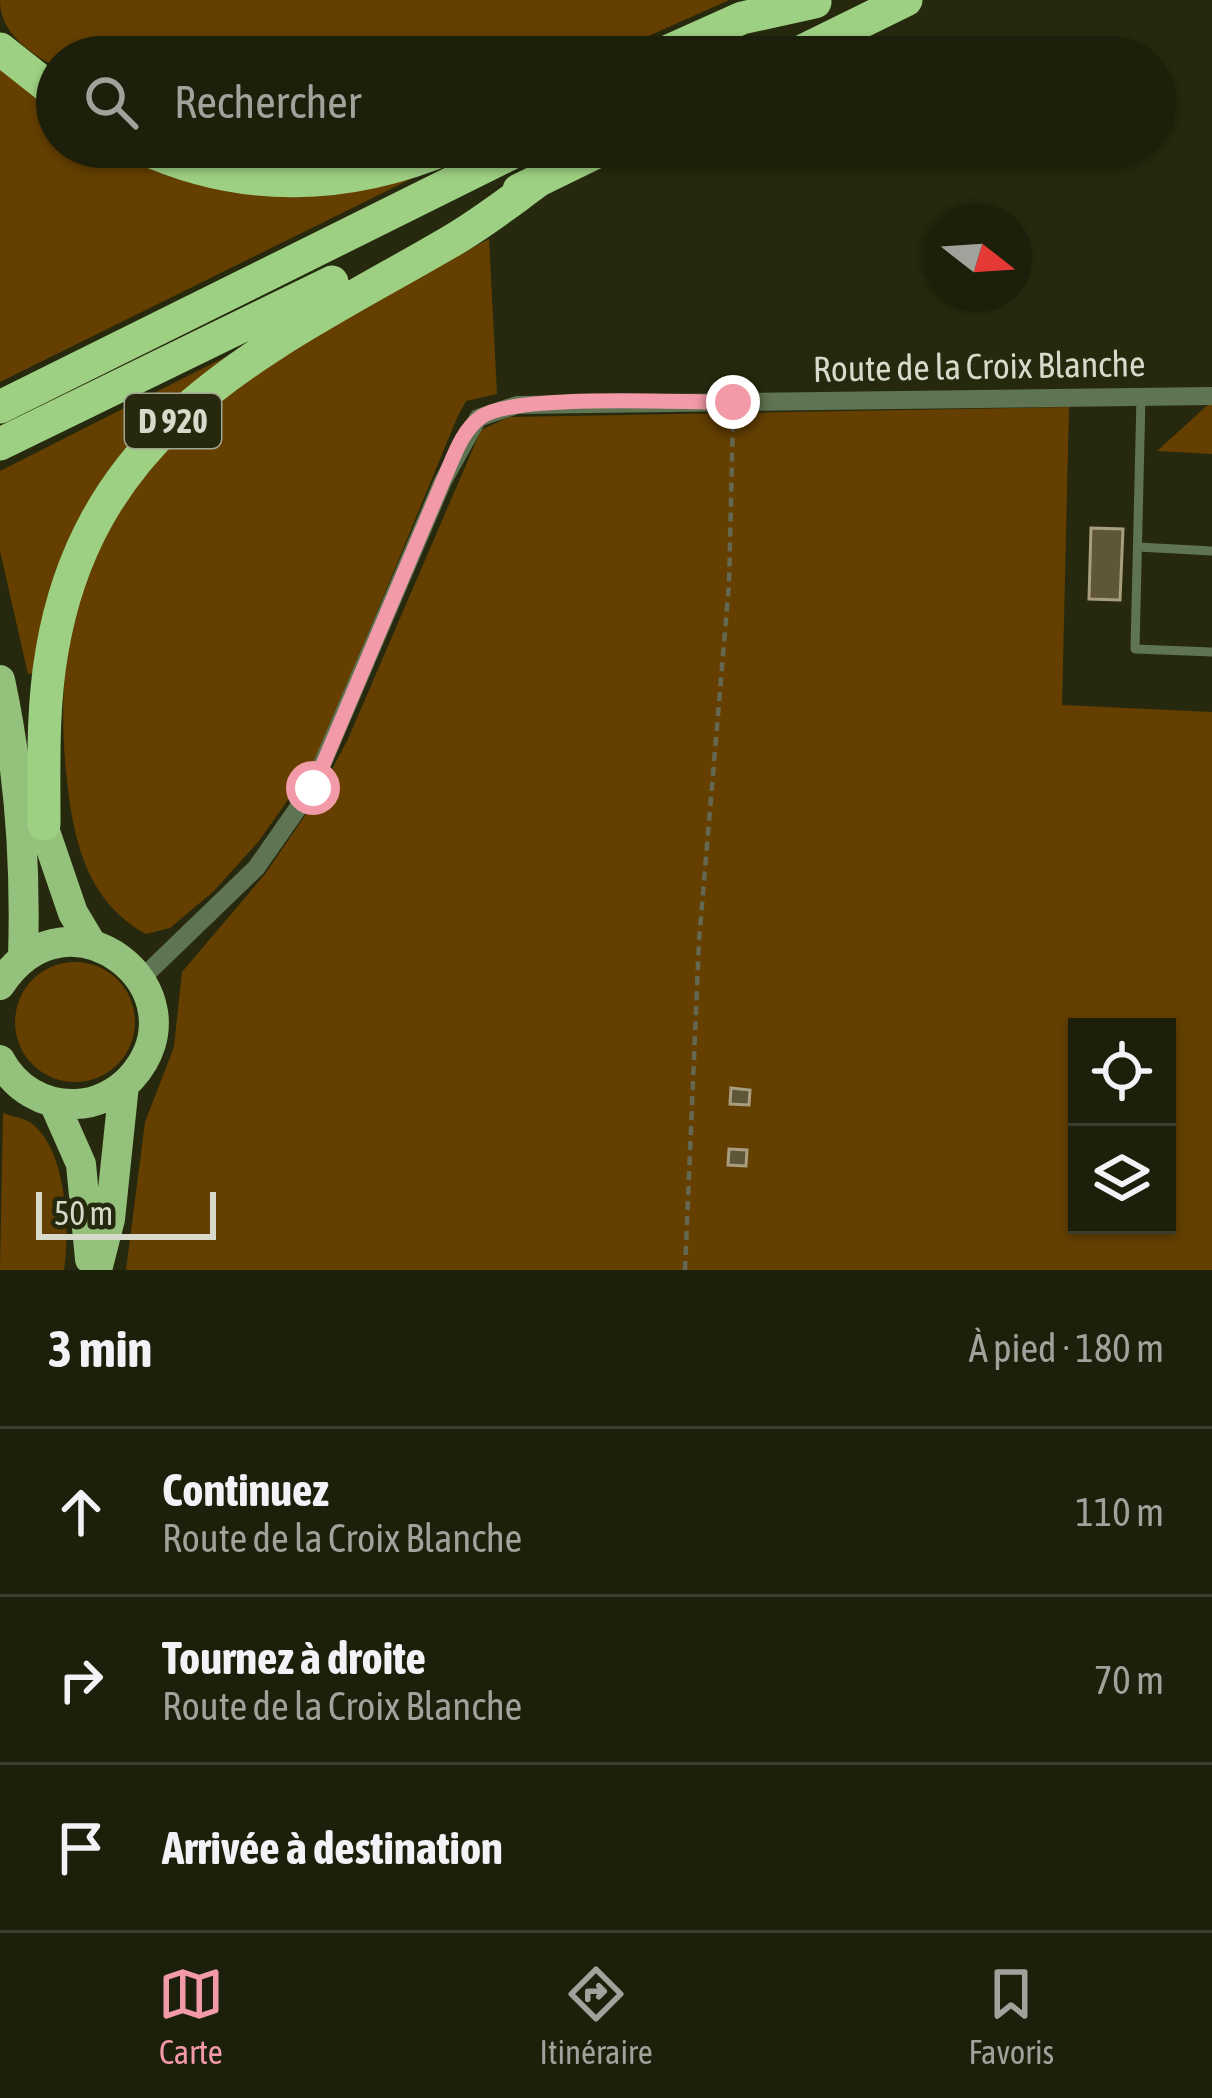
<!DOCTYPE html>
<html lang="fr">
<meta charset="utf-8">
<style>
:root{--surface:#1c1f0a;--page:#252713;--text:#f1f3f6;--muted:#a0a29c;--line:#3a3d2b;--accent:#f39aa8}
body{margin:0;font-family:"Asap Condensed",sans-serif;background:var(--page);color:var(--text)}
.controls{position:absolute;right:36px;bottom:36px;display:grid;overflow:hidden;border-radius:0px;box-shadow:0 3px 9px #0004}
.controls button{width:108px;height:108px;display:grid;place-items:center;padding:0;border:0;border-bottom:3px solid var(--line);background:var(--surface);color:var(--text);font:60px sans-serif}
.compass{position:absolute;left:924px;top:204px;width:108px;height:108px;border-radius:50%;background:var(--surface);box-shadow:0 3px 9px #0004;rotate:107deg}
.scale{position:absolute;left:36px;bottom:30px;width:180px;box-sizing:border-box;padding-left:12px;border:6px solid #d7daca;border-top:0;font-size:33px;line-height:42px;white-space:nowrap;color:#d7daca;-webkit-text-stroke:9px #26290d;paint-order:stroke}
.stop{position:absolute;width:36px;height:36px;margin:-27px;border:9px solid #f39aa8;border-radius:50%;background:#fff}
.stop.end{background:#f39aa8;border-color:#fff;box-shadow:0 3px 12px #0008}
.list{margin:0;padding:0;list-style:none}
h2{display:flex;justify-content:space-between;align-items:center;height:156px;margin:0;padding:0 48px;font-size:51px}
h2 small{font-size:39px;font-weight:400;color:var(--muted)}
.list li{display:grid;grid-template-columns:78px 1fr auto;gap:36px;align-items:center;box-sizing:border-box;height:168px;padding:0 48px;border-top:3px solid var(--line)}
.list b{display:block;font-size:45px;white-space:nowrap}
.list p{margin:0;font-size:39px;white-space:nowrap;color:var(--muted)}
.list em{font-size:39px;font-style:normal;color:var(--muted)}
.icon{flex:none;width:66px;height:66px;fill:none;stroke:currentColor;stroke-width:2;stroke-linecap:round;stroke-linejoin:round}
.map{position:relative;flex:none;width:1212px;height:1270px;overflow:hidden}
.search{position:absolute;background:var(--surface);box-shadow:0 3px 9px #0004;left:36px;right:36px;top:36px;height:132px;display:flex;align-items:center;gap:30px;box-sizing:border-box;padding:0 42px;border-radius:66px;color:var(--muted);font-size:45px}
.sheet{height:660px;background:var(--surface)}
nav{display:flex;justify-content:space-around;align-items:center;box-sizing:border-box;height:168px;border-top:3px solid var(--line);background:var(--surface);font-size:33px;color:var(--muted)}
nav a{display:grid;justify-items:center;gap:6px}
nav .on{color:var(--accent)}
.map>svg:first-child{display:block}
</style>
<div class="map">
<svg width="1212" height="1270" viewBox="0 0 1212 1270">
<rect width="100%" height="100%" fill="#26290d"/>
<path fill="#643f00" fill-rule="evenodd" d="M0,0h729l-127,57h-545v11c-27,-16 -57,-34 -57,-68z
M0,60l57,45v42h63l50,23 240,3 3,5 -413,204z
M205,147h194l-156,14z
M489,239l8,155 -31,7 -9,17 -141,342 -57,81 -45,50 -44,37 -24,6c-58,-32 -72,-91 -79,-153 -36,-316 187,-414 422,-542z
M237,351l-85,75 -114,247 -10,1 -28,-123v-80z
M1212,401v53l-55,-3z
M1069,407l-7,298 150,7v558h-1086l19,-148 29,-75 8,-75 83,-98 50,-73 33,-62 133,-309 28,-13zM1077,1027h90v198h-90z
M15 1022a60 60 0 1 1 120 0a60 60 0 1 1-120 0Z
M3,1113c8,3 21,5 28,10 36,26 39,108 33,147h-64z"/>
<path fill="#5f5639" stroke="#a89e7f" stroke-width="3" d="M1091,528l32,1 -3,71 -31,-1z
M731,1088l19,2 -1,15 -19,-1z
M729,1149l18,1 -1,16 -18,-1z"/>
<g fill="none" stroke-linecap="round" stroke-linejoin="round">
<path stroke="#656850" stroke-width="4.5" stroke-dasharray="9 6" stroke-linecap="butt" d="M685,1270l14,-329 30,-357 4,-164"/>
<path stroke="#5e7452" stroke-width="9" d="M1141,397l-6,252 77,3
M1138,547l74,4"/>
<path stroke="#5e7452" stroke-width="18" d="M141,979l115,-111 56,-80 131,-307 35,-63 39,-13 695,-9"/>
<path stroke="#94c17b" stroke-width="30" d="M0,680c20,93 26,182 23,277
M35,802l38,111 18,30
M0,985c68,-106 209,6 131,93 -14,15 -35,26 -56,26 -32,1 -60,-16 -75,-44
M54,1103l27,61 9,95
M97,1270l13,-51 14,-134"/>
<path stroke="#9ed083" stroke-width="33" d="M0,49l57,45
M655,57l87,-39 73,-16
M790,57l116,-57
M141,147c102,47 207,43 309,0
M519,190l88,-43
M0,407l524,-260
M0,444l332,-162
M44,824c0,-58 -2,-116 8,-173 39,-230 217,-304 396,-408 32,-18 61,-41 90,-62"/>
</g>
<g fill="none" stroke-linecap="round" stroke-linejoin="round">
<path stroke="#f39aa8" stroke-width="15" d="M313,788l130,-307c10,-22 18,-50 38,-64 34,-24 203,-14 252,-15"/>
</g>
<g text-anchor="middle" stroke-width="9" stroke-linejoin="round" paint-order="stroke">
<rect fill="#26290d" stroke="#a2a591" stroke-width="3" x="125" y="394" width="96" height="54" rx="9"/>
<g font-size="33" font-weight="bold" fill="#d7daca">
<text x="173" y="433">D 920</text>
</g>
<g font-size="36" fill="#d7daca" stroke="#26290d">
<text transform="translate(979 366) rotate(-1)" y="13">Route de la Croix Blanche</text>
</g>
</g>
</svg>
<div class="controls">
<button><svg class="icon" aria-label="locate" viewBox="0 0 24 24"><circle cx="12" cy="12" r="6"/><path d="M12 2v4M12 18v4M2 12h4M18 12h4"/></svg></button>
<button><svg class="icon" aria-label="layers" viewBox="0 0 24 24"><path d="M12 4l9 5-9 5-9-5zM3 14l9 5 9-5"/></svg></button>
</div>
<svg class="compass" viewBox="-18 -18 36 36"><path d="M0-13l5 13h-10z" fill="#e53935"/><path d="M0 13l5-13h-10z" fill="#a0a29c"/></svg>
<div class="scale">50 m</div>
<div class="stop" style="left:313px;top:788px"></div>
<div class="stop end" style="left:733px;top:402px"></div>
<div class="search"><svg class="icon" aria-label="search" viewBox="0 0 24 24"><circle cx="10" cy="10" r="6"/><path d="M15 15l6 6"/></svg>Rechercher</div>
</div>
<section class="sheet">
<h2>3 min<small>À pied · 180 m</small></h2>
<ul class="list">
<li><svg class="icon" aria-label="ahead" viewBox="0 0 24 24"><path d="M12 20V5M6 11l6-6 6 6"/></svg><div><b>Continuez</b><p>Route de la Croix Blanche</p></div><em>110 m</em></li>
<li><svg class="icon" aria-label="right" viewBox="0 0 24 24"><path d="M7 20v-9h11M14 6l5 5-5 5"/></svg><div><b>Tournez à droite</b><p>Route de la Croix Blanche</p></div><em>70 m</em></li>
<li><svg class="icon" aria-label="arrive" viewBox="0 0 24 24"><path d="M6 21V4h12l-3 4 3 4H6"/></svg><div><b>Arrivée à destination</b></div></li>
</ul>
</section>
<nav>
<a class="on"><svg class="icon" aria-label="map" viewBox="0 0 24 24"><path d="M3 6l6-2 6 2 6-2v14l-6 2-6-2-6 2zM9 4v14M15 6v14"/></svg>Carte</a>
<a><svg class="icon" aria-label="directions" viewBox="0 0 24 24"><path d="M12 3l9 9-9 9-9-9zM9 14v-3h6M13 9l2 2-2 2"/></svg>Itinéraire</a>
<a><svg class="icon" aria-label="saved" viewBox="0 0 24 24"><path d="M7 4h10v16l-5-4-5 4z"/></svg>Favoris</a>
</nav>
